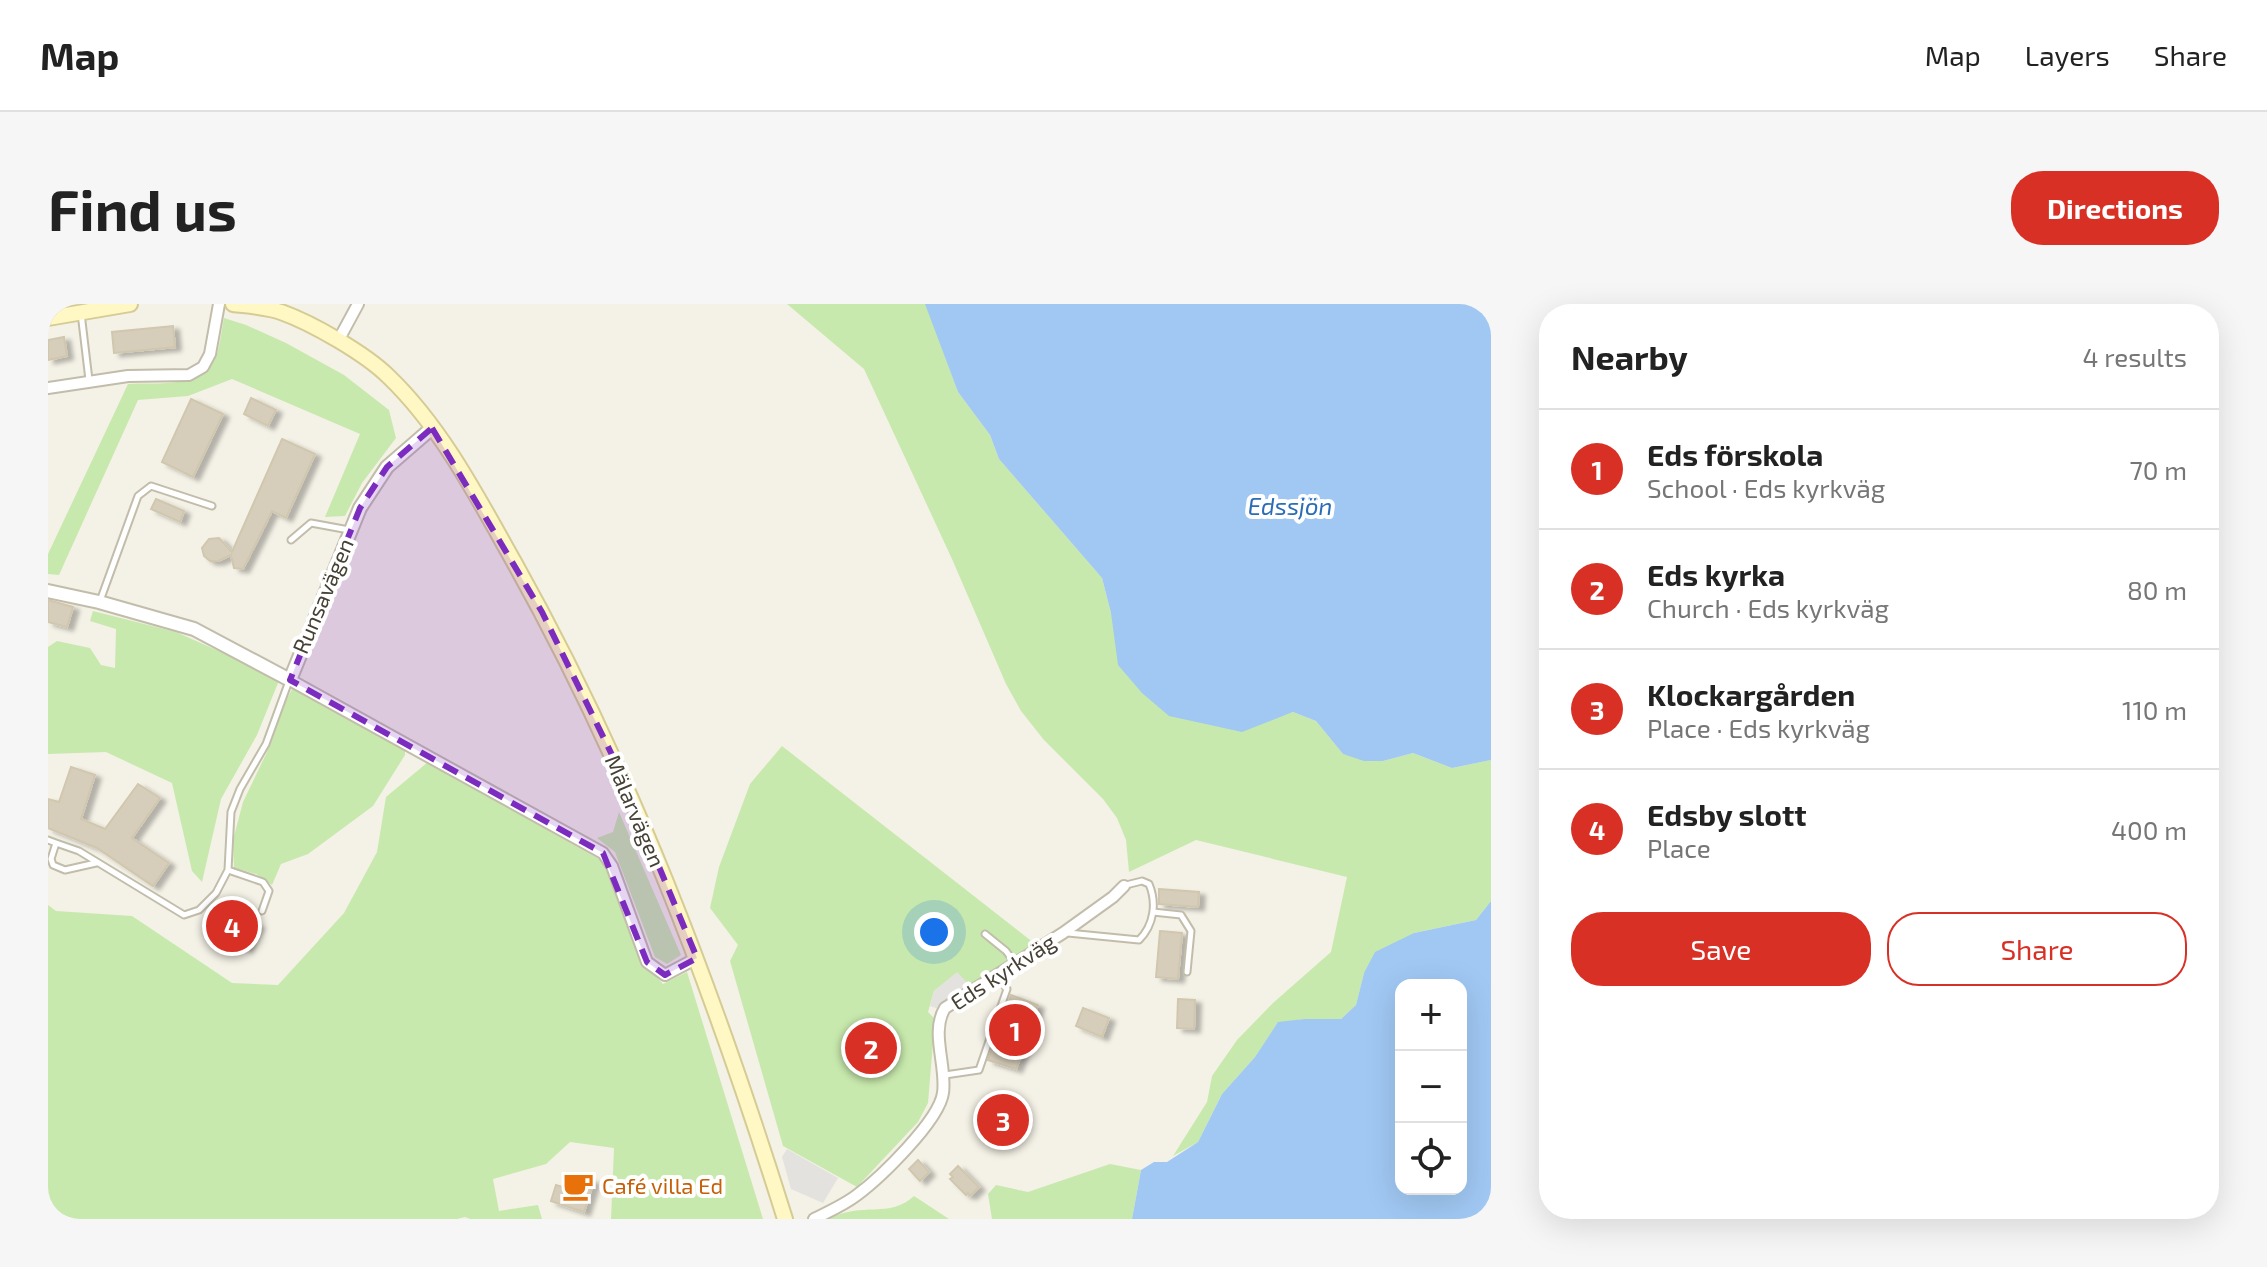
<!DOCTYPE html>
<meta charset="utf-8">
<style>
:root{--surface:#fff;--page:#f6f6f6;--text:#222;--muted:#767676;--line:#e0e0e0;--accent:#d93025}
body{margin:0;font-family:"Exo 2",sans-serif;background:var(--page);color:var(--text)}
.controls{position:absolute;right:24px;bottom:24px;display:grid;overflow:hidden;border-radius:16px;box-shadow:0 8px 32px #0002}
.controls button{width:72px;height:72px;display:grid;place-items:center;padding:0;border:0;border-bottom:2px solid var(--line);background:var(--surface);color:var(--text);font:40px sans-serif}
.you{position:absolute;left:886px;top:628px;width:28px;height:28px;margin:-20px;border:6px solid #fff;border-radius:50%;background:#1a73e8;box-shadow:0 0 0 12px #1a73e833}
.badge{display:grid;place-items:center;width:52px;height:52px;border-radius:50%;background:var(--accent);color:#fff;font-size:26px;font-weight:700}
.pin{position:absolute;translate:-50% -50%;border:4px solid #fff;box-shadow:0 2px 8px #0006}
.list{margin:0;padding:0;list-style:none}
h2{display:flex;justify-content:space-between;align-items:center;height:104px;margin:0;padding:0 32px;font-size:34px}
h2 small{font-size:26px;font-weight:400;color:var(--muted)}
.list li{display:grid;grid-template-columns:52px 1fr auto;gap:24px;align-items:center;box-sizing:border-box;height:120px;padding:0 32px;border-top:2px solid var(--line)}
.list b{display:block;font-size:30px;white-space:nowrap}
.list p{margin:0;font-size:26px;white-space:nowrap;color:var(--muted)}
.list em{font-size:26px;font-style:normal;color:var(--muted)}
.actions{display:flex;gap:16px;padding:24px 32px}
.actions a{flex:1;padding:18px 0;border:2px solid var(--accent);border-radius:32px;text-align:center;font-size:28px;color:var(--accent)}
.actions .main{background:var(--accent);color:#fff}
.icon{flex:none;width:44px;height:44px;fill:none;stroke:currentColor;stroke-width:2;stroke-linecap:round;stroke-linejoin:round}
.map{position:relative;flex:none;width:1443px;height:915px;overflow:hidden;border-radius:32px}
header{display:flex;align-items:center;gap:48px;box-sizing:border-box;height:112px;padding:0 40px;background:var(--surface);border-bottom:2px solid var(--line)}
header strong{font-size:38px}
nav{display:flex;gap:44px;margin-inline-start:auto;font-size:28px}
.intro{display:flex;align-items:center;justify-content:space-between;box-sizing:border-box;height:192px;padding:0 48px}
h1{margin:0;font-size:56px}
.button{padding:20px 36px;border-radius:32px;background:var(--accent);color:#fff;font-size:28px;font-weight:700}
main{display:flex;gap:48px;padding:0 48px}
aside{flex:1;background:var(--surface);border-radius:32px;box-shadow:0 8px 32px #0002}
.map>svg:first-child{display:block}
</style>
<header>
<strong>Map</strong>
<nav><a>Map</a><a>Layers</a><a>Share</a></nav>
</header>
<div class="intro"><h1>Find us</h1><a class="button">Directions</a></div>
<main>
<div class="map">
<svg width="1443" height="915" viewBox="0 0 1443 915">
<defs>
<filter id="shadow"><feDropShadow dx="6" dy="3.5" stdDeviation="2" flood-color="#0004"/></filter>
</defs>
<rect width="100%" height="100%" fill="#f4f1e6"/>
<path fill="#c8e9ad" d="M739,0h139l32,88 32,43 9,24 103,119 9,35 158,107 24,-8 23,9 27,33 40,7 30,-8 39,15 39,-8v141l-15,19 -62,13 -50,40 -8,32 -15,14h-37l-26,4 -23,34 -33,37 -24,48 -25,14 34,-54 5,-26 25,-36 36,-37 58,-51 16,-75 -151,-37 -67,32 -3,-32 -9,-22 -14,-19 -59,-59 -23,-29 -15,-27 -54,-125 -88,-190z
M176,14l22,7 40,18 58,32 45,35 7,28 -34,45 -17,33 -20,1 35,-83 -128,-55 -44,17 -50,4 -79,175 -11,-1v-20l80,-170c27,-2 72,5 86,-23 6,-12 7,-29 10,-43z
M45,307l83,21 104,46 -23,57 -36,64 -19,83 -10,-11 -20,-88 -66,-31 -58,2v-107l9,-6 33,7 11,17 14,3 1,-39 -26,-8z
M246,381l111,65v5l-32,51 -65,48 -27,10 -9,21 -16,-11 -22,-6 -1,-28 10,-38 24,-50 18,-49z
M734,442l252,197 -64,43 -13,-13 -23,18 -6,21 7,7 -7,84 -10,19 -61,65 -74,-41 -53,-185 8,-16 -28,-37 9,-41 31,-83z
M380,458l176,100 41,102 18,20 24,-12 76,247h-152l3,-71 -44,-6 -24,22 -53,15 6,32 39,-6 4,14h-72l-5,-2 -8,2h-409v-314l8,6 76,5 100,67 46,2 66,-72 33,-61 9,-55z
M571,508l62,143 -14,9 -12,-7 -40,-105 -18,-14 16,-6z
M1062,860l31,6 -9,49h-140l-4,-25 8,-9 32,7z
M866,892l35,23h-120c33,-18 61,0 85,-23z"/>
<path fill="#e4e2de" d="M909,668l13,14 -31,23 -9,-3 4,-15z
M739,845l51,29 -15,25 -32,-14 -9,-32z"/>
<path fill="#a0c8f3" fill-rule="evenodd" d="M877,0h566v456l-39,8 -39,-15 -30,8h-19l-21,-7 -27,-33 -23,-9 -51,20 -73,-16 -27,-23 -24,-28 -7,-52 -9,-35 -103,-119 -9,-24 -32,-43z
M1443,597v318h-359l9,-49 13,-8h13l31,-20 24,-48 33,-37 23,-35 26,-3h37l15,-14 8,-32 11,-21 39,-19 62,-13zM1413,681v204h-60v-204z"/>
<path fill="#d6cebb" stroke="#d1c7ae" stroke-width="2" filter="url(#shadow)" d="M125,22l2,21 -61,6 -2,-21z
M16,33l3,19 -19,4v-20z
M203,94l25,12 -8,16 -24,-12z
M143,95l32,15 -30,63 -31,-15z
M234,135l33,15 -29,64 -14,-7 -29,58 -9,-1 -3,-13 -13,6h-8l-6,-5 -2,-8 7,-9 10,-1 13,14z
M108,195l28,12 -4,11 -29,-13z
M0,296l25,7 -6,20 -19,-5z
M23,463l24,8 -14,44 24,10 33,-45 22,14 -28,40 37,25 -16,23 -56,-38 -49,-20v-29l11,3z
M1111,585l40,3 -1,15 -39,-3z
M169,599l41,22 -12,24 -41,-22z
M1112,627l22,2 -4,46 -22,-2z
M963,691l27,10 -6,18 -5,-2 -8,25 5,2 -8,21 -28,-9 8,-22 6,3 8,-24 -6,-2z
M1130,695l17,1 -1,29 -17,-1z
M1035,704l26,10 -7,19 -26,-11z
M822,722l17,6 -14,38 -18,-7z
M952,802l14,5 -8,24 -14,-5z
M870,856l11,12 -9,9 -11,-12z
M910,862l21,21 -9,9 -2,-3 -2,2 -16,-16 3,-2 -3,-3z
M529,871l17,6 -10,31 -33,-11 5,-16 16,5z"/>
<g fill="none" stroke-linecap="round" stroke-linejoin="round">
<defs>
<path id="service" d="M33,9l8,67
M243,236l20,-17 38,7
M52,297l38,-105 13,-10 61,20
M0,536l8,3
M48,559l-31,7 -12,-5 -2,-6 5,-16 23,8 105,64 15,-5 17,-17 12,-23 3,-58 9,-23 26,-45 23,-63
M180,566l35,12 6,9 -7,20
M1105,608l28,3 10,16 -4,41
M1020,629l71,7c15,-15 18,-37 10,-56l-7,-3 -16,4
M937,630l21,17 9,12
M897,771l34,-5 28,-81 -10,-13"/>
<path id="minor" d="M290,37l20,-37
M0,84l80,-12 61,-1 14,-8 7,-13 9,-50
M242,376l313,173 9,13 35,96 18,13 32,-17
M766,915c14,-7 30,-14 43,-24 23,-17 82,-74 86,-102 4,-27 -13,-61 2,-85l118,-75 50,-36 11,-11"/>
<path id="tertiary" d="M0,287l51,11 95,27 96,51 70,-172 27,-41 45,-39"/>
<path id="secondary" d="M185,0c16,2 33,3 48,8 31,11 85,42 108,65 53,51 89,121 125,185 116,207 200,430 271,657
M0,14l82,-14"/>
</defs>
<use href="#service" stroke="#c2bdab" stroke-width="9"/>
<use href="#minor" stroke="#c2bdab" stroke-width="14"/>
<use href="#tertiary" stroke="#c2bdab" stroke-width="16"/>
<use href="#secondary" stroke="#d5cb94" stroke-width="18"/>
<use href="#service" stroke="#fff" stroke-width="5"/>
<use href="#minor" stroke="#fff" stroke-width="10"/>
<use href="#tertiary" stroke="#fff" stroke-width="12"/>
<use href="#secondary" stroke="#fff7c4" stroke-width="14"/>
</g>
<path fill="#7b2cbf" fill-opacity="0.2" stroke="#7b2cbf" stroke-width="6" stroke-dasharray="16 10" stroke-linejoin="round" d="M384,124l110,184 73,149 82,197 -32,17 -18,-13 -44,-109 -313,-173 70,-172 27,-41z"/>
<defs>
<symbol id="cafe-bare" viewBox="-9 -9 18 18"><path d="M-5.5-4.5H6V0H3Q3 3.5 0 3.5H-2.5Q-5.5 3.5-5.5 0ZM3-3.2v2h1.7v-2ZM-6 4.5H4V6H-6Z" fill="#e8710a" stroke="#fff" stroke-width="2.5" paint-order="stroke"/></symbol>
</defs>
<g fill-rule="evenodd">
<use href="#cafe-bare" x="508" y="860" width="44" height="44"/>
</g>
<g text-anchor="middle" stroke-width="8" stroke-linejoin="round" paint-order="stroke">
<g font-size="22" fill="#464135" stroke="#fff">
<text transform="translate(275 292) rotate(-67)" y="8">Runsavägen</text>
<text transform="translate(587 507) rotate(67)" y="8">Mälarvägen</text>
<text transform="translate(955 668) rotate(-33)" y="8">Eds kyrkväg</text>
</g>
<g font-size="22" fill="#c56008" stroke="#fff" text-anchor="start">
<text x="554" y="890">Café villa Ed</text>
</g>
<g font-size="24" font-style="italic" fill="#2a6cb6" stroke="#fff">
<text x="1242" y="211">Edssjön</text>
</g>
</g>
</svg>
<div class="controls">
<button>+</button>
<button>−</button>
<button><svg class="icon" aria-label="locate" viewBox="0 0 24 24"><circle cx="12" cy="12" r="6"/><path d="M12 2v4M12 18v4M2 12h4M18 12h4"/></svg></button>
</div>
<div class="you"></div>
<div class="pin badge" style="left:967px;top:726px">1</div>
<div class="pin badge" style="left:823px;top:744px">2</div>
<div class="pin badge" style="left:955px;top:816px">3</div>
<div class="pin badge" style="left:184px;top:622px">4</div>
</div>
<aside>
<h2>Nearby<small>4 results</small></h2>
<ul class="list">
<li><span class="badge">1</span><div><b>Eds förskola</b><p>School · Eds kyrkväg</p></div><em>70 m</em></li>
<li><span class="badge">2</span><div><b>Eds kyrka</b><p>Church · Eds kyrkväg</p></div><em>80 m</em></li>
<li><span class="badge">3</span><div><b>Klockargården</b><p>Place · Eds kyrkväg</p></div><em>110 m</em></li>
<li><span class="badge">4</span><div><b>Edsby slott</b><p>Place</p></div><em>400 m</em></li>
</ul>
<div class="actions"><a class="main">Save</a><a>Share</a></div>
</aside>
</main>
